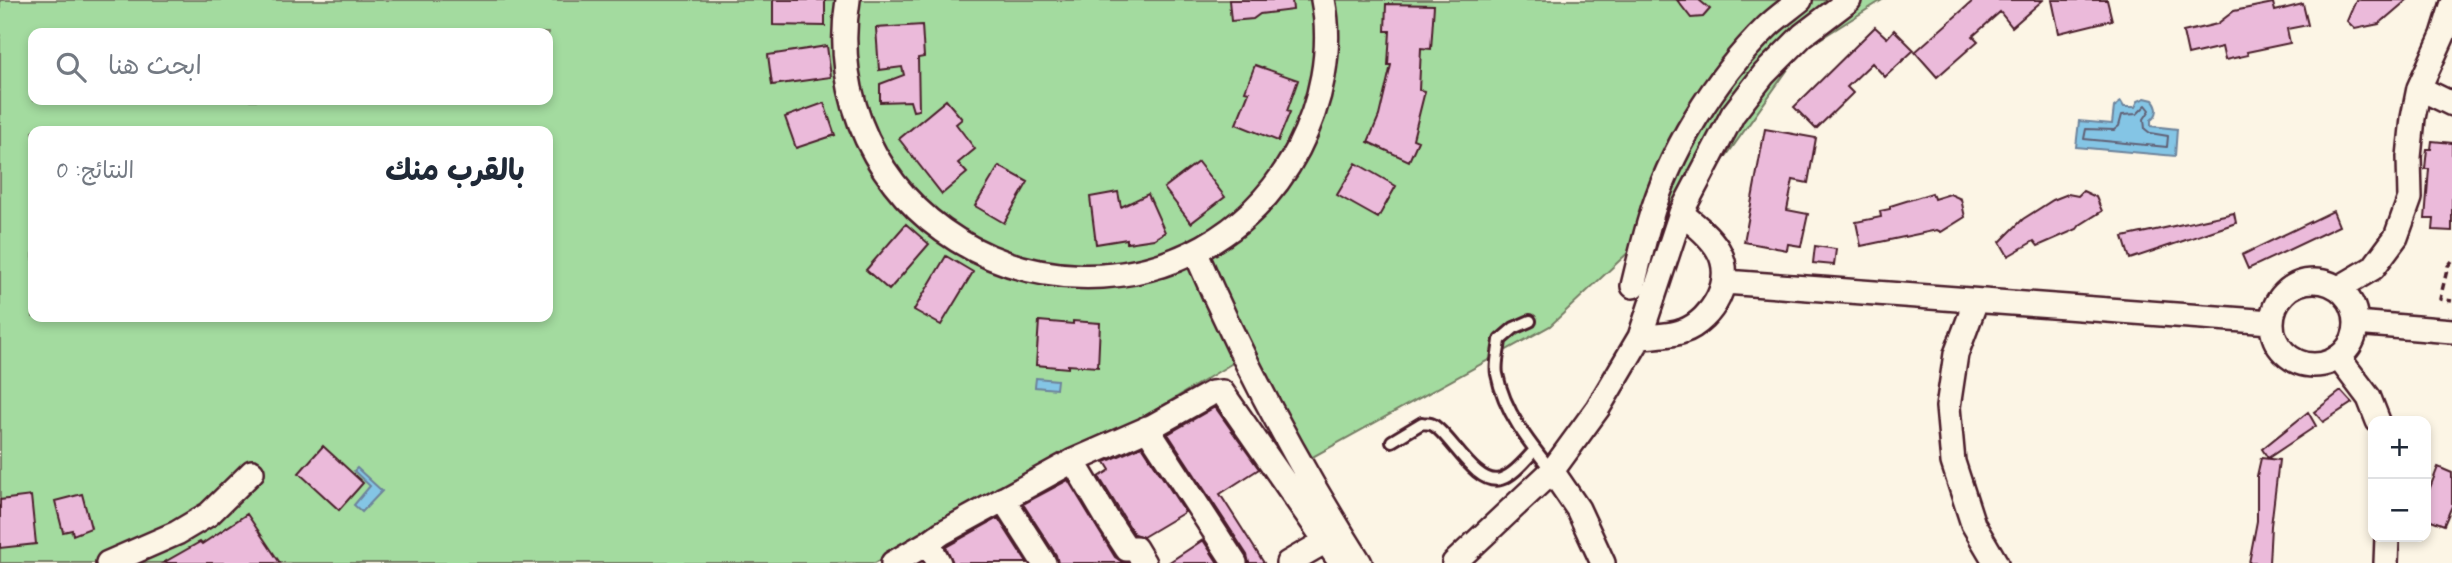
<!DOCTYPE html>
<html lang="ar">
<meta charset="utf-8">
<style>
:root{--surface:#fff;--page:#f2f2f3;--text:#1f2937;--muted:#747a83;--line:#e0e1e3}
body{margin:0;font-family:Mynerve,"Playpen Sans Arabic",sans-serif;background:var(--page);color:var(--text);direction:rtl}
.controls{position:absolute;right:21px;bottom:21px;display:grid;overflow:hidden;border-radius:14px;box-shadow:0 4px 10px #0003}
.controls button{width:63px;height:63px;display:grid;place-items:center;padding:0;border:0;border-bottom:2px solid var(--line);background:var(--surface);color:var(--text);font:35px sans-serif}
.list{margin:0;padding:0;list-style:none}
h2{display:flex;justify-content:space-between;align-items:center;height:91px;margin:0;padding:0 28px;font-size:30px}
h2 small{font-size:23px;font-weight:400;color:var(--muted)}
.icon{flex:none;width:38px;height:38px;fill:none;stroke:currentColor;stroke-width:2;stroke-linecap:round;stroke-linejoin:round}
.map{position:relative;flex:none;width:2452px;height:563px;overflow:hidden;direction:ltr}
.search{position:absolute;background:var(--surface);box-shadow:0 4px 10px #0003;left:28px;top:28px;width:525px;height:77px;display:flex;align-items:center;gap:18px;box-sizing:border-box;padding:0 24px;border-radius:14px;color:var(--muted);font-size:26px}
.panel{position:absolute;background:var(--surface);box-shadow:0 4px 10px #0003;left:28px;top:126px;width:525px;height:196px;border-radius:14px;direction:rtl}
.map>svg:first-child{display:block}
</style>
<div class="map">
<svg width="2452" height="563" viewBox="0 0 2452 563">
<rect width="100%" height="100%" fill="#fcf5e5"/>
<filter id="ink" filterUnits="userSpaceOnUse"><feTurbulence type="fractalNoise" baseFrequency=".0143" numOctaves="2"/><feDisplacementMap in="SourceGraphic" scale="14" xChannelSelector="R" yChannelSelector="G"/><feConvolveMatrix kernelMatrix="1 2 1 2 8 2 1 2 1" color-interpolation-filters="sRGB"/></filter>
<g filter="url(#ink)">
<path fill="#a3db9f" stroke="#767d65" stroke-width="2" fill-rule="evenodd" d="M0,0h1882l-81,51 -84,118 -167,157 -250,138 -64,-103 -89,54 -272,148h-875zM33,33h515v67h-515zM33,131h515v186h-515z"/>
<path fill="#84c5e5" stroke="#6d839b" stroke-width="2" d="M2145,98l8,2c6,7 5,15 -2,20v6l26,3 -2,27 -99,-9 3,-26 33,3 2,-17 7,-5 3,5h11l3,-6z
M1036,378l21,2 -1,9 -21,-2z
M357,468l25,23 -20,21 -8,-7 16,-19 -16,-15z"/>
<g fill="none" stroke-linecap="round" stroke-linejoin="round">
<path stroke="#616175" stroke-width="2" d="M2146,105l4,5 -6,9 1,10 5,4 18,3 -1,11 -83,-8 2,-10 28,1 5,-4 3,-11 15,-1z"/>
</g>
<path fill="#ebbada" stroke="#4a1f2b" stroke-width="2" d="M773,0h52v26l-52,-1z
M1229,0h63l1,10 -33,4 -7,5 -22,2z
M1677,0h22l11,9 -7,8 -12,1z
M1974,0h69l-31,27 -12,-15 -27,24 5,5 -41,36 -22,-25z
M2052,0h55l5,20 -53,13z
M2356,0h51l-28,24 -24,5 -8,-8z
M2273,3l2,8 28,-7 5,21 -21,4 3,14 -43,9 1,3 -23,5 -3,-13 -34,8 -5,-23 34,-8 17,-13z
M1386,4l48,1 -3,44 -10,-1 -2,42 6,1 -12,48 5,2 -9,20 -41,-19 11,-26 12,-51h-3l2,-34h-5z
M922,25l2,32 -6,1 1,52 -6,1 -3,-10 -30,1v-18l24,-9 -2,-8 -23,3 -3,-42z
M1875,27l12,11 7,-8 20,20 -29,27 -13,-14 -25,24 6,6 -37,36 -22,-22z
M827,46l4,31 -59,8 -4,-30z
M1255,65l43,15 -11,31 3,1 -12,29 -42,-17 13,-32 -4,-1z
M946,100l16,19 -6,5 19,25 -17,14 9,10 -25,21 -43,-55z
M824,103l11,32 -39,13 -11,-31z
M1765,129l51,9 -8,45 -15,-3 -6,30 21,4 -7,32 -13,-2 -1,6 -43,-8z
M2432,141l20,2v88l-19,-1 1,-11h-9l4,-50h-4l2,-20h4z
M1198,162l27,35 -34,26 -27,-35z
M1356,163l40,23 -18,32 -41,-23z
M999,166l29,16 -24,41 -29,-17z
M2083,191l13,6 6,14 -22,14 -3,4 -39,17 -4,-5 -26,15 -8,-14 23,-23 30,-19 15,-6 10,2z
M1118,192l3,15 27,-13 17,38 -11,7 -27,4v-4l-31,5 -6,-47z
M1932,193l2,6 16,-5 11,5 4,18 -24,15 -4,-2 -76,16 -5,-24 25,-5 -1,-6 10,-2v-3z
M2333,211l6,15 -91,43 -6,-14z
M2234,213l2,10 -106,36 -7,-22z
M906,224l23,20 -40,46 -23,-20z
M1815,246l21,3 -2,16 -21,-2z
M946,256l27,16 -32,53 -27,-15z
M1039,321l34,3v-3l27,2 -2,44 -30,-2v3l-32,-3z
M2341,391l11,12 -29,19 -9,-10z
M1215,407l44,62 -39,25 44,69h-15l-2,-8 -79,-121z
M2308,412l8,14 -48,32 -6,-9z
M323,446l40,37 -24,27 -40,-37z
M1142,446l43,66 -42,25 -9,-3 -35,-57 11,-7 -5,-8z
M2261,458l18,2 -8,66 -2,37h-20l8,-42v-45z
M2438,467l14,6v33l-8,19 -18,-7v-20z
M1068,480l47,77 6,4 7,2h-70l-2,-8 -33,-51z
M82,494l9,34 -18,7 -1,-5 -9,2 -8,-31z
M31,496l5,48 -36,4v-48z
M247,514l33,49h-117l37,-21 2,2z
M998,518l29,45h-74l-7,-16z
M1203,540l15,23h-50z"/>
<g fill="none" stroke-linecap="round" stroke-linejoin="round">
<defs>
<path id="lane" d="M1530,321l-16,7 -14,12c-1,11 -5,24 -3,34 7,37 32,69 55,97
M1392,441l30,-18c3,1 8,0 11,2 18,10 43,62 68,54 13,-4 25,-20 34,-29"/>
<path id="street" d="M848,0c-8,47 -1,96 19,139 85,177 339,186 431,10 23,-45 35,-99 25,-149
M2419,88l33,16
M1195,251c46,108 102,212 165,312
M2272 323a42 42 0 1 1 84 0a42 42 0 1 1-84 0Z
M1725,282l546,40
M1633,286c5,-21 10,-42 16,-63 20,-71 65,-144 118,-196 10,-10 22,-18 33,-27
M2339,288l34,-20 23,-31 14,-39 -1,-41 4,-39 6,-30 24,-53 9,-29
M1976,301l-20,53 -8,53 5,55 20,62 23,39
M2356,323l96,8
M1640,337c13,-1 31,-1 43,-6 15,-5 28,-19 35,-33 19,-40 -7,-61 -37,-85
M2338,357l31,41 9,23
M1147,428l88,135
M1073,461l35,59 19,29 8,-1 9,15
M1552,471l26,38 25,54
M1003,499l41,64
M108,563l69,-30 32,-19 43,-42
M893,563l35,-20
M939,563l-11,-20 14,-10 131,-72 80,-35 59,-33 10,-1 119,171
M1288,563l38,-22
M1454,563l98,-92 46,-63 42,-71 41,-124 52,-99 31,-40 39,-39 46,-35
M2386,563l1,-26"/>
</defs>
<use href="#lane" stroke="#4a1f2b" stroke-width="16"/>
<use href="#street" stroke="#4a1f2b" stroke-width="28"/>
<path stroke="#4a1f2b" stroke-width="3.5" stroke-dasharray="7 5" stroke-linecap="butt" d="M2452,261l-4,5 -8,33 12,2"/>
<use href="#lane" stroke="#fcf5e5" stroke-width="10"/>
<use href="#street" stroke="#fcf5e5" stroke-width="23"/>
</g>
</g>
</svg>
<div class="controls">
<button>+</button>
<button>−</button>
</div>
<div class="search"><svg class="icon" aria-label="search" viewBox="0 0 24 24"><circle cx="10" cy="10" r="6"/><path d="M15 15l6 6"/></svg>ابحث هنا</div>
<section class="panel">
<h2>بالقرب منك<small>النتائج: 0</small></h2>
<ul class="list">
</ul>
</section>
</div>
